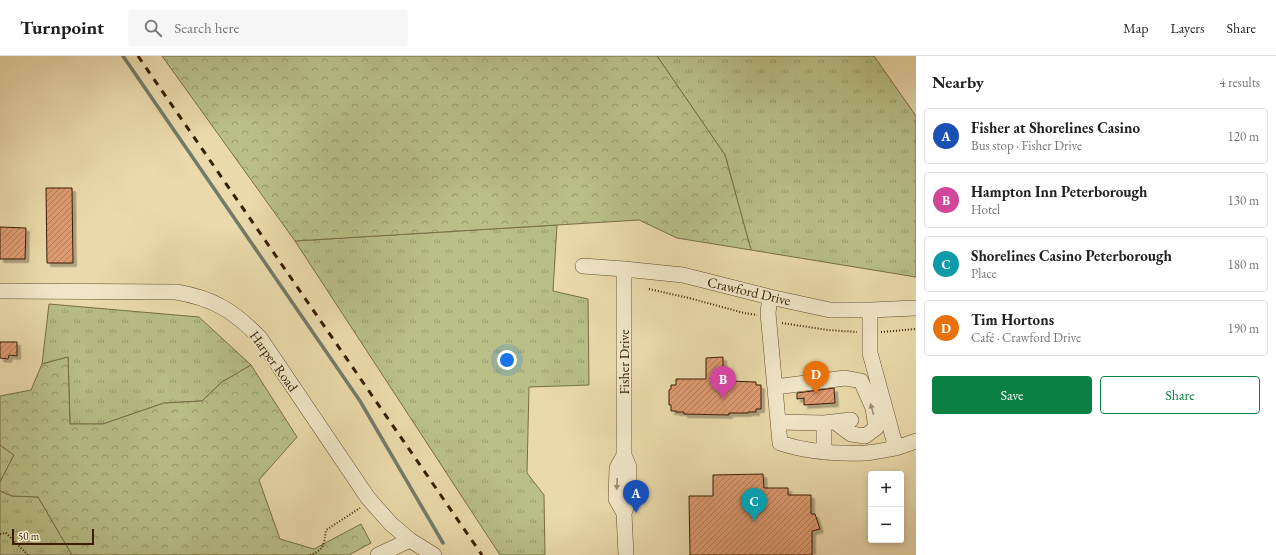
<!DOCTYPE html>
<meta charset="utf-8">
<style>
:root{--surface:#fff;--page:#f6f6f6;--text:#202124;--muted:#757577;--line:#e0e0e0;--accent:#0b8043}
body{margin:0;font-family:"EB Garamond",serif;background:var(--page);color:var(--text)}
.controls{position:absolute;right:12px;bottom:12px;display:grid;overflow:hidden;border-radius:4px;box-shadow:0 2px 6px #0003}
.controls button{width:36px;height:36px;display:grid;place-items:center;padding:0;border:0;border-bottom:1px solid var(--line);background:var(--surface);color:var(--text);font:20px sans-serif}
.scale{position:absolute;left:12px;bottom:10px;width:82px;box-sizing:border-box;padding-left:4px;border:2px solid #381d04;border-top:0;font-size:11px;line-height:14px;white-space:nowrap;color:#381d04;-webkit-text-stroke:3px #f1e7c8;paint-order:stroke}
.you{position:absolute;left:507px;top:304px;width:14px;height:14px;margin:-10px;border:3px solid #fff;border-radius:50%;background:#1a73e8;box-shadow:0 0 0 6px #1a73e833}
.badge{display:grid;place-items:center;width:26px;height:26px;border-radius:50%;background:var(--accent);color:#fff;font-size:13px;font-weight:700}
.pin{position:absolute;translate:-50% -33px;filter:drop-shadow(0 1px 2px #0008)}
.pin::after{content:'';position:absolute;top:21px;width:14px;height:12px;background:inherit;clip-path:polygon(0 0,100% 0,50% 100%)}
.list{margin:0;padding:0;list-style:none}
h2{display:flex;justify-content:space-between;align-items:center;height:52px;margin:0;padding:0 16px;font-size:17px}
h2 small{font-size:13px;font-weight:400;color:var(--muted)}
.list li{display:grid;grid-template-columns:26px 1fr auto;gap:12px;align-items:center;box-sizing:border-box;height:56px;margin:0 8px 8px;padding:0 8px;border:1px solid var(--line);border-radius:4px}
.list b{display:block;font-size:15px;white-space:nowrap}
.list p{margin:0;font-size:13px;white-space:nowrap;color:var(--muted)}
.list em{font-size:13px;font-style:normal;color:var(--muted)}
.actions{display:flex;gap:8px;padding:12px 16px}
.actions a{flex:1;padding:9px 0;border:1px solid var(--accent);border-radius:4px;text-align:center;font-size:14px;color:var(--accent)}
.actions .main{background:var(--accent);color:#fff}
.icon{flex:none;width:22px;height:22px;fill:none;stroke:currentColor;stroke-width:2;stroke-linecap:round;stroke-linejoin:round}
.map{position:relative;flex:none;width:916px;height:499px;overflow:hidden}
header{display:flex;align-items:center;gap:24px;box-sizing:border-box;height:56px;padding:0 20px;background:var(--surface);border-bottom:1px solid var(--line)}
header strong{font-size:19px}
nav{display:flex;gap:22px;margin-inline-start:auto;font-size:14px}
.search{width:280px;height:36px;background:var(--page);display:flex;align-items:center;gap:10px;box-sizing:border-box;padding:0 14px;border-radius:4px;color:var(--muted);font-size:15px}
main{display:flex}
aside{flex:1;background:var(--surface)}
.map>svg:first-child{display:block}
</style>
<header>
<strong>Turnpoint</strong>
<div class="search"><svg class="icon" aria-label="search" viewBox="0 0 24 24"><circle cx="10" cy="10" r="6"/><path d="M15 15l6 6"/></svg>Search here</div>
<nav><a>Map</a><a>Layers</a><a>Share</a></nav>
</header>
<main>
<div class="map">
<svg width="916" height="499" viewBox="0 0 916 499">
<defs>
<pattern id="grass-tufts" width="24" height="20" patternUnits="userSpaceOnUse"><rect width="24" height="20" fill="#b9bf87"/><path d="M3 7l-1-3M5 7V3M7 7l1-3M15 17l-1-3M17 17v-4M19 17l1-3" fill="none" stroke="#979b6c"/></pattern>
<pattern id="forest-crowns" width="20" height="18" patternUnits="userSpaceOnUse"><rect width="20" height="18" fill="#b9bf87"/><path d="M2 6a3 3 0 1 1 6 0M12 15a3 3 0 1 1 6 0" fill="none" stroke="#979b6c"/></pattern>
<pattern id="building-hatch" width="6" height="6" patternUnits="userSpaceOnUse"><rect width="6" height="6" fill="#de9b72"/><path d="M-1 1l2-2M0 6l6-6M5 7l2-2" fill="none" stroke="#b57e5b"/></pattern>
<filter id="shadow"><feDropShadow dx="3.5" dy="3.5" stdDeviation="0" flood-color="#0004"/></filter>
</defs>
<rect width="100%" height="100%" fill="#eadaab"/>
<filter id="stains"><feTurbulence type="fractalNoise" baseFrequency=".005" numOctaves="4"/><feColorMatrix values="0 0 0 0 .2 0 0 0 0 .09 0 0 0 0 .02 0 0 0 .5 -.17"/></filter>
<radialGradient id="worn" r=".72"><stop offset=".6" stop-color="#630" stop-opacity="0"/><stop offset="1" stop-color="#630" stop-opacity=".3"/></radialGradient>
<path fill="url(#grass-tufts)" stroke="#786e46" d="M657,0h217l42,60v161l-165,-27 -26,-95z
M557,169l-4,66 35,8 1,86 -60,2 -2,86 17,22 1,60h-45l-205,-314z
M49,248l150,13 52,48 -29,17 -20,19 -38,2 -61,21h-33l-2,-67 -26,7z
M0,389l14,10 -14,27z
M0,435l12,5 26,1 34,58h-72z"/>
<path fill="url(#forest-crowns)" stroke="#786e46" d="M162,0h495l68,99 26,95 -74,-12 -38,-18 -344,21z
M68,301l2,67h33l61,-21 38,-2 20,-19 29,-17 46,72 -38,43 21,59 34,10 47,-25 10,19 -22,12h-277l-34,-58 -26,-1 -12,-5v-9l14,-27 -14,-10v-49l31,-6 11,-26z"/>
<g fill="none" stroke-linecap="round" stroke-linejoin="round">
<path stroke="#727b6a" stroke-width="3.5" d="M123,0l237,345 83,142"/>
</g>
<path fill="url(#building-hatch)" stroke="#381d04" filter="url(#shadow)" d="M46,132h26l1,75h-26z
M0,171l26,1 -1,31h-25z
M0,286h17v14l-8,-1 -1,4 -8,-1z
M723,301v22h6v2l27,1v3h5v24h-5v3h-8v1h-19v2l-45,-1v-2h-8v-1h-5v-6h-2v-15l2,-1v-4h5v-6h30v-21z
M834,332l1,15 -31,2v-7l-7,1v-6z
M763,418l1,14h24v7h23v19h4l5,15 -8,2v24h-122l-1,-59h24v-21z"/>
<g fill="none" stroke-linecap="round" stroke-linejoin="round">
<defs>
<path id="minor" d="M583,210l41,3 59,6 87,22 60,13h40l46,-2
M624,213v186l-7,13 -1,31 8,14
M0,235l176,1c37,6 58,19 84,46l108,160 23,26 19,16 24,15
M770,241l-2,16 12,130c27,9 57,11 85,10 11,-1 21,-3 31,-5l-26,-95v-43
M775,331l70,-9 16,3 12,27 3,20 -11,8 -14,-2 -16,-12
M778,366l46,1 27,-3
M824,367v29
M896,392l20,-7
M624,399l5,12v33l-5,13 2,42
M378,499l32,-15"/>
</defs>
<use href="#minor" stroke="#644c2e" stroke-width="16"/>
<path stroke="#381d04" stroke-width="2" stroke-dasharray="1 2" stroke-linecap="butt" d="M649,233l40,9 55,15 13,2
M782,267l46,7 29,2
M881,276l35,-3
M0,478l6,-1 22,22
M310,499c14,-5 14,-11 16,-25l34,-22"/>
<use href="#minor" stroke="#f1e7c8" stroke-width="15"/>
<path stroke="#381d04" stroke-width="3" stroke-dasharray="7 7" stroke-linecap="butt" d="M138,0l344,499"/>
</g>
<defs><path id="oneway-solid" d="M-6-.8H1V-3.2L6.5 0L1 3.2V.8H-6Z"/></defs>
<g fill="#9e8c70">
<use href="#oneway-solid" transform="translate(872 353) rotate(-106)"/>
<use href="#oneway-solid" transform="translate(617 428) rotate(92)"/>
</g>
<g text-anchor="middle" stroke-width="3.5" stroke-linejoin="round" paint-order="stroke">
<g font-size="14" fill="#381d04" stroke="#f1e7c8">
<text transform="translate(749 235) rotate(13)" y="5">Crawford Drive</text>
<text transform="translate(274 305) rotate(54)" y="5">Harper Road</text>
<text transform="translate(624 306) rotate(-90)" y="5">Fisher Drive</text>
</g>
</g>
<rect width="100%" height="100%" filter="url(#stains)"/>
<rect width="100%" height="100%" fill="url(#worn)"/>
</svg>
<div class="controls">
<button>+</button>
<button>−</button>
</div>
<div class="scale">50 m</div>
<div class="you"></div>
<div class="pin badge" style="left:636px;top:457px;background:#1a4fb4">A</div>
<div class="pin badge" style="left:723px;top:343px;background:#d1479c">B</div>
<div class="pin badge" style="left:754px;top:465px;background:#0f9aa8">C</div>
<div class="pin badge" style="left:816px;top:338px;background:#e8710a">D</div>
</div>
<aside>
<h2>Nearby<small>4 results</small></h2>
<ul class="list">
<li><span class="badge" style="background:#1a4fb4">A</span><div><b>Fisher at Shorelines Casino</b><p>Bus stop · Fisher Drive</p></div><em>120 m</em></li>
<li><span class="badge" style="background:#d1479c">B</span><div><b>Hampton Inn Peterborough</b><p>Hotel</p></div><em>130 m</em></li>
<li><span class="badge" style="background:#0f9aa8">C</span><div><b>Shorelines Casino Peterborough</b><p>Place</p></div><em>180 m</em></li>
<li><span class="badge" style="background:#e8710a">D</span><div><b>Tim Hortons</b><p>Café · Crawford Drive</p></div><em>190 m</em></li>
</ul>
<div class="actions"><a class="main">Save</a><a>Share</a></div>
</aside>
</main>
